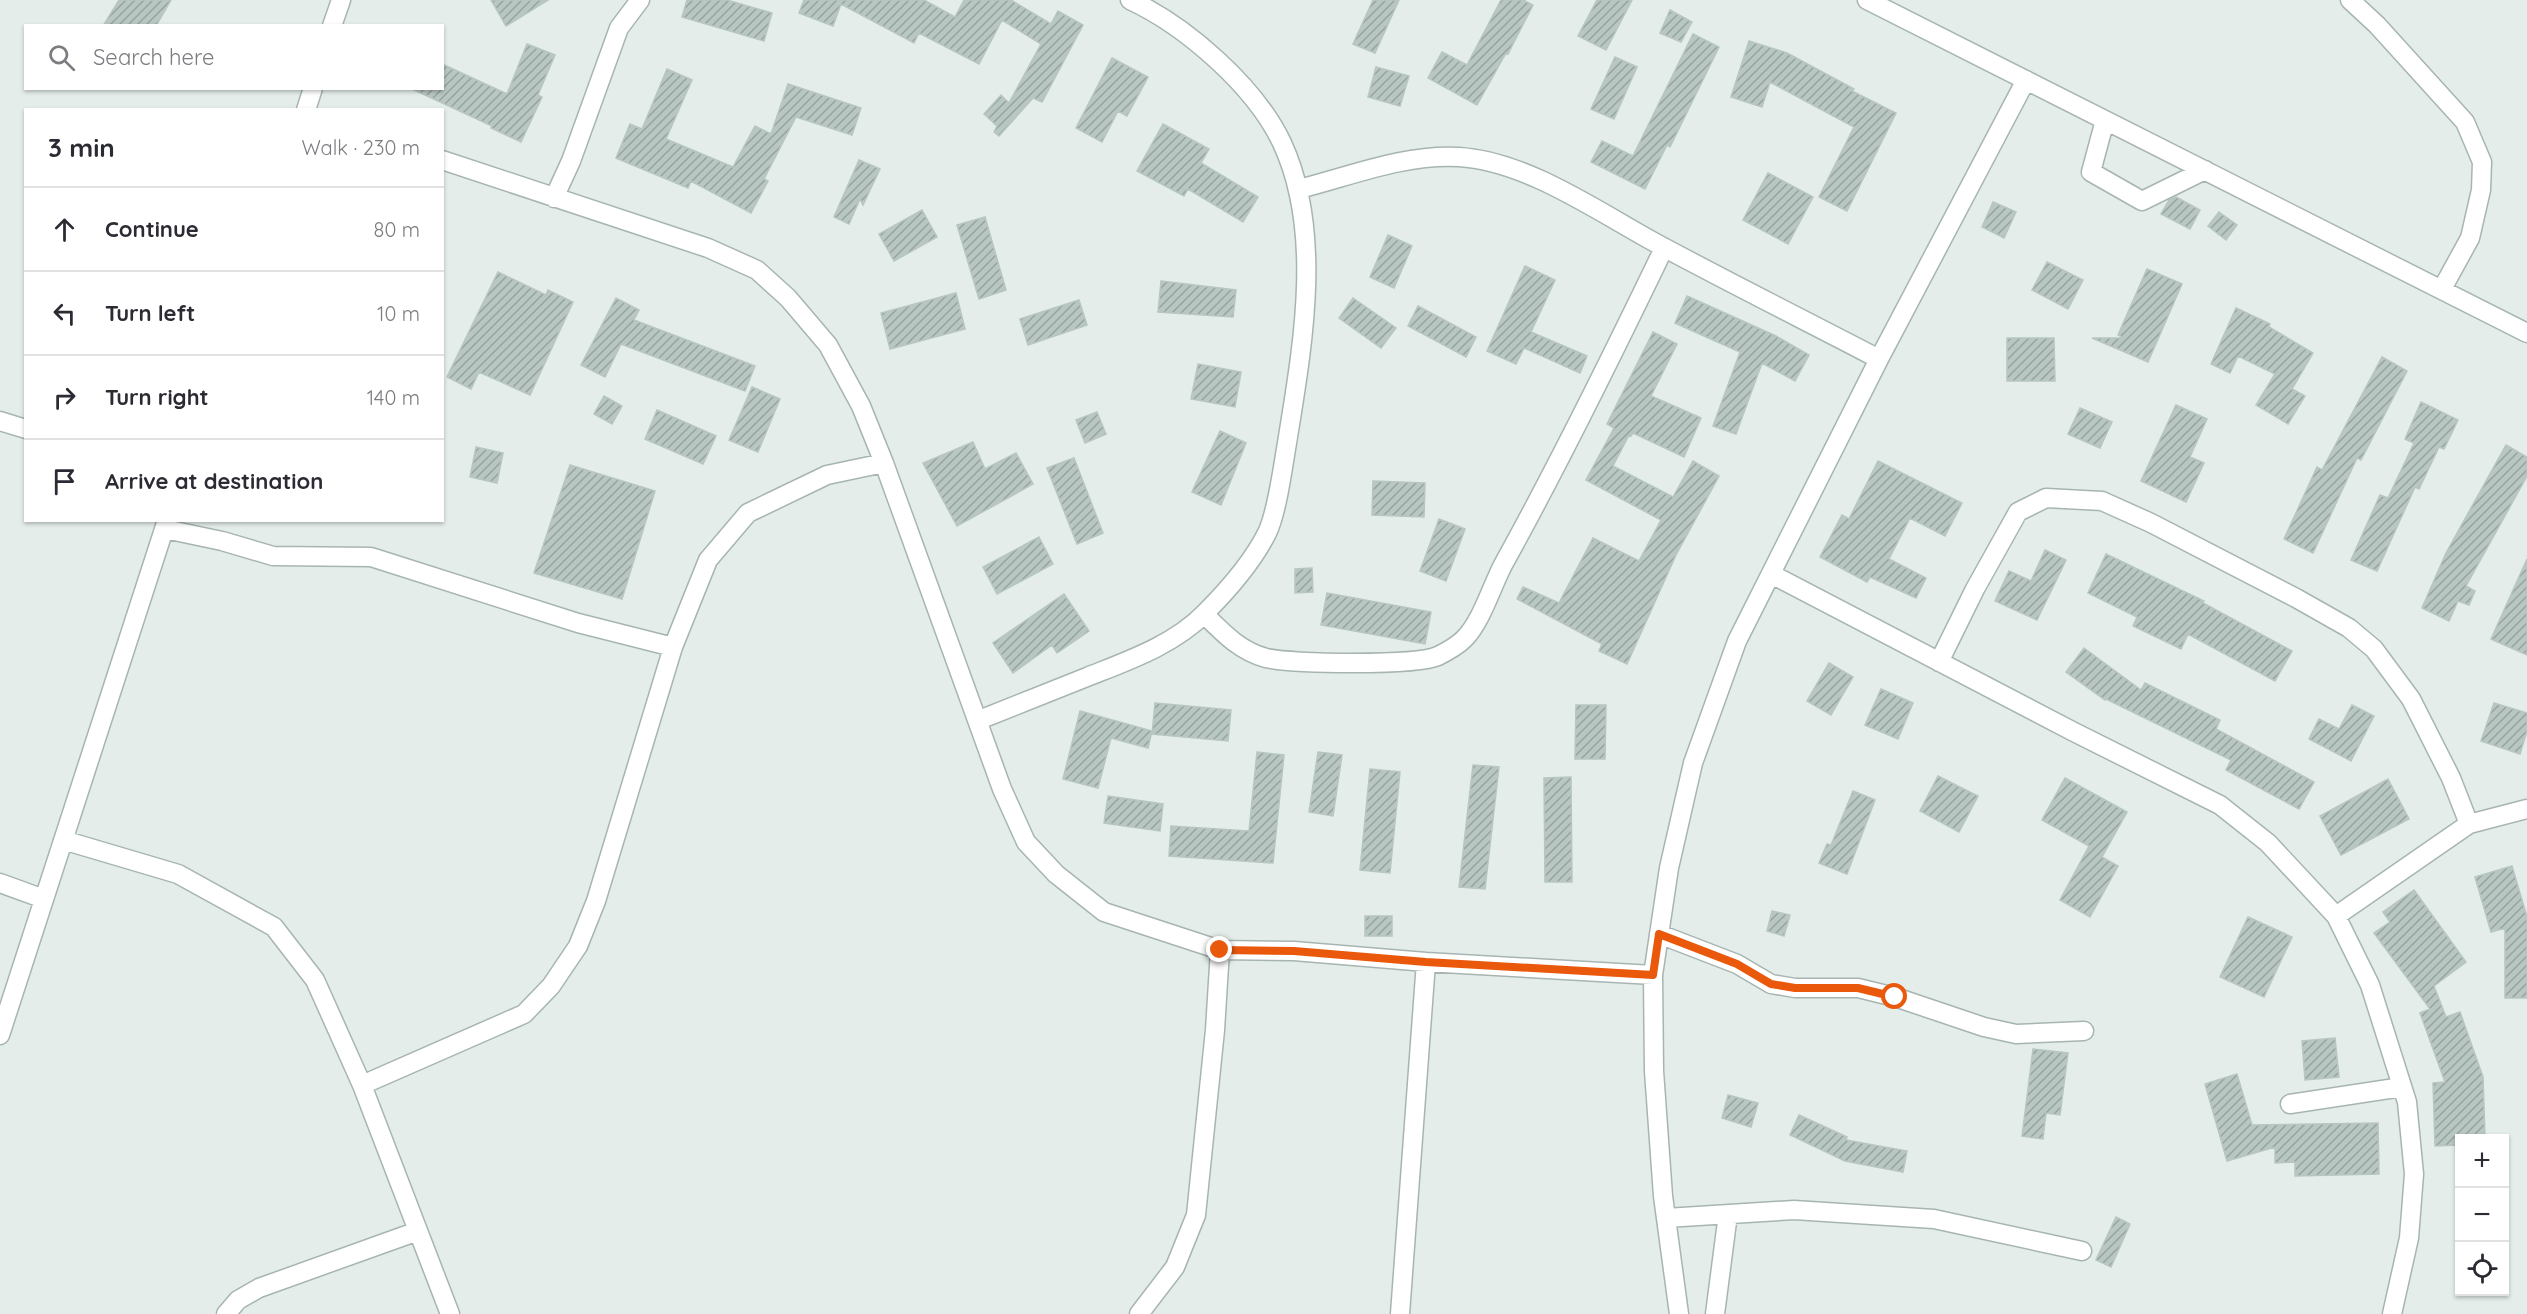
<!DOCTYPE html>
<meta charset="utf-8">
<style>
:root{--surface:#fff;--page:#f2f2f3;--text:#2b2b33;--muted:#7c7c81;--line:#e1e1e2}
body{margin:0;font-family:Quicksand,sans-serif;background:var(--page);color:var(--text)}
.controls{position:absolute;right:18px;bottom:18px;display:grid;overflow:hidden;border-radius:0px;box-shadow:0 2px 4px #0004}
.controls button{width:54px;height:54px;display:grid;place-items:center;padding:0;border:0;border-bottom:2px solid var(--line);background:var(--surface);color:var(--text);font:30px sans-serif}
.stop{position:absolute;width:18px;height:18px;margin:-14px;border:4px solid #ea580c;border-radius:50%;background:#fff}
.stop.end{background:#ea580c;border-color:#fff;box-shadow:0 2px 6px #0008}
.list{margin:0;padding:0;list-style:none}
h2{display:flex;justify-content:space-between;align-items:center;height:78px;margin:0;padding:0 24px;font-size:26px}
h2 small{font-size:20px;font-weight:400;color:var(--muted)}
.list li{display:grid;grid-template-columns:39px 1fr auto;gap:18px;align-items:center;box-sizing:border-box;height:84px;padding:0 24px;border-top:2px solid var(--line)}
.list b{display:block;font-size:22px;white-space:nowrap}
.list em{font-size:20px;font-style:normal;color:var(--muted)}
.icon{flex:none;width:33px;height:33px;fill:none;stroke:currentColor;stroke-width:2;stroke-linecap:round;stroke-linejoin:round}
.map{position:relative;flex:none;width:2527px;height:1314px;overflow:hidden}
.search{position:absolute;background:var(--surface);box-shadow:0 2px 4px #0004;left:24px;top:24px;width:420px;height:66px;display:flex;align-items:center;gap:15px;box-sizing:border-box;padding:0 21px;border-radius:0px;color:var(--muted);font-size:22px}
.panel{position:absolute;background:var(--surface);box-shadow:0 2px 4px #0004;left:24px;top:108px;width:420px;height:414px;border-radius:0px}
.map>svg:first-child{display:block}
</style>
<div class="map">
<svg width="2527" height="1314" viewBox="0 0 2527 1314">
<defs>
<pattern id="building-hatch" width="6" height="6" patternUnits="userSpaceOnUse" patternTransform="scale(1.5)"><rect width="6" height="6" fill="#b9c7c3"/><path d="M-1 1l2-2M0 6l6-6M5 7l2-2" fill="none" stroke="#96a39f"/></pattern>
</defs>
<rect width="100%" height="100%" fill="#e4edea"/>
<path fill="url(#building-hatch)" stroke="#b7c6c2" stroke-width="1.5" d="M119,0h52l-15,26h-53z
M491,0h57l-42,26z
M687,0h40l45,13 -8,28 -82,-24z
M804,0h120l31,17 9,-17h47l40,24 7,-13 25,14 -41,77 -9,-4 -34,38 -5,-4 3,-6 -13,-12 17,-19 8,8 32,-59 -39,-24 -23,44 -60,-31 -5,10 -73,-39 -8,22 -34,-13z
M1373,0h26l-24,53 -22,-9z
M1501,0h22l10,5 -25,49 -2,-1 -29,52 -49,-27 14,-26 25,13z
M1597,0h35l-26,50 -28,-14z
M1670,10l22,12 -11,20 -21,-9z
M1693,34l26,13 -49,100 -3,-2 -22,44 -54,-27 11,-21 31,15z
M1749,41l38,12 67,36 -2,2 44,22 -49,98 -28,-14 35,-70 -84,-45 -8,25 -31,-10z
M527,44l28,11 -17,40 4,2 -21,45 -30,-14 1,-2 -82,-38h32v-24l65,30z
M1615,57l22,10 -23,52 -23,-10z
M1112,58l36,19 -21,39 -9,-5 -16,31 -26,-14z
M1376,67l33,9 -9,30 -32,-9z
M667,69l25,11 -26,59 67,28 22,-41 16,8 17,-50 73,24 -9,27 -56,-18 -32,62 4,2 -17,32 -60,-32 -3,7 -72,-30 14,-34 12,5z
M1163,124l46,25 -8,14 57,34 -15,25 -55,-33 -4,7 -47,-25z
M859,160l21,9 -17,36 -3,-6 -11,25 -15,-7z
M1768,173l45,24 -25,47 -45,-24z
M2176,197l24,13 -10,19 -29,-15 8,-14z
M1993,202l23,10 -12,26 -22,-11z
M922,210l15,27 -43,24 -15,-27z
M2219,212l18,13 -11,15 -18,-14z
M985,217l21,73 -27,9 -22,-74z
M1388,235l24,11 -18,42 -24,-11z
M2047,262l36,18 -15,29 -36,-19z
M1525,266l30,14 -24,52 56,24 -7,17 -56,-25 -8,16 -29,-13z
M2147,269l35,15 -34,78 -56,-24h32l-6,-3z
M498,272l48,23 2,-5 25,12 -43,93 -51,-23 -8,17 -24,-12z
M1161,281l75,9 -3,27 -75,-5z
M956,293l9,36 -75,20 -9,-36z
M1687,296l89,40 33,19 -14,26 -33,-18 -26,71 -23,-8 27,-74 -65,-29z
M616,298l23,12 -5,10 121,46 -10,25 -124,-47 -16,33 -24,-12z
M1353,298l43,30 -15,20 -42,-30z
M1079,300l8,25 -59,20 -8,-26z
M1418,306l58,31 -10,20 -58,-31z
M2236,308l34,16 -1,3 44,26 -21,36 13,7 -17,28 -32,-19 19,-31 -37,-18 -8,17 -19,-9z
M1653,332l24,12 -26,52 50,22 -17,39 -51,-24 -2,3 -2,-1 -16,31 60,31 20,-36 26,15 -43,79 -49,109 -28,-13 3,-7 -85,-45 6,-12 36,16 34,-65 46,23 22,-41 -75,-40 28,-52 -7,-4z
M2007,338h47l1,43h-48z
M2382,357l25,14 -46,89 -4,-2 -44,95 -29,-14 33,-72 5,3z
M1198,364l43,8 -6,35 -44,-8z
M752,387l28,12 -22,53 -29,-12z
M604,396l18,10 -10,18 -18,-10z
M2421,402l37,18 -14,29 -5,-2 -20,42 -4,-2 -38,84 -26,-11 29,-65 8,3 26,-55 -9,-4z
M2176,405l31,14 -17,38 14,6 -18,39 -45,-21z
M2080,408l32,14 -12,26 -32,-14z
M657,410l59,26 -13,28 -58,-25z
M1097,412l9,22 -21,9 -9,-23z
M1220,431l26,12 -25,62 -29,-13z
M973,442l12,27 31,-16 17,31 -76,42 -34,-63z
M2506,445l21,12v19l-61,110 9,5 -6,14 -11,-4 -9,20 -27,-13 24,-55z
M476,447l27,6 -6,30 -27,-6z
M1074,458l29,75 -26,11 -30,-76z
M1878,461l84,42 -17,33 -35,-18 -21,41 37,19 -10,20 -46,-21 -3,5 -47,-25 22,-42 7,4z
M570,465l85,26 -33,108 -88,-26z
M1373,481l52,2 -1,34 -52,-2z
M1439,519l26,10 -19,52 -26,-10z
M1039,537l14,27 -56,30 -14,-27z
M2045,550l21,10 -29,60 -42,-19 14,-30 22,10z
M2106,554l98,47 -1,2 89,48 -17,30 -87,-47 -7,15 -48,-23 4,-9 -49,-24z
M2527,559v96l-36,-16z
M1312,568l1,24 -18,1v-24z
M1327,593l104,19 -6,32 -104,-19z
M1064,594l25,37 -32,22 -5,-8 -39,28 -20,-30z
M2084,648l57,42 4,-7 75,37 -4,9 98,53 -15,27 -73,-39 5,-10 -125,-61 -1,1 -39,-28z
M1829,663l24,14 -22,38 -24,-14z
M1881,689l32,14 -15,36 -33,-14z
M1155,703l76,7 -3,31 -76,-7z
M2494,703l33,10v18l-7,23 -39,-13z
M1576,705h30l-1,54h-30z
M2352,705l22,11 -23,45 -42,-22 10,-20 20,10z
M1080,711l72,20 -4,17 -37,-10 -13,50 -35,-9z
M1257,752l27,3 -11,108 -104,-7 2,-30 78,5z
M1318,752l24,3 -9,61 -24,-4z
M1473,765l26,2 -14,122 -26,-2z
M1370,769l30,3 -10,101 -30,-3z
M1938,776l40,20 -19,36 -39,-21z
M1571,777l1,105h-27l-1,-104z
M2065,778l62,34 -25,45 16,9 -28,51 -30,-17 29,-54 -47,-26z
M2388,779l21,40 -68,36 -21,-39z
M1853,791l22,9 -28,74 -28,-11 8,-19 4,1z
M1108,796l55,8 -3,27 -56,-8z
M2512,866l15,51v81h-22v-70l-14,4 -16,-55z
M2414,890l52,72 -32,24 12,31 14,-5 23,65 2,61h-25v7l-25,1 -2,-63 12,-1 -25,-69 10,-4 -56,-76 16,-11 -7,-10z
M1772,911l18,4 -6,21 -17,-5z
M1365,916h27v20h-27z
M2248,917l44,20 -28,60 -44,-20z
M2335,1038l4,39 -34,3 -3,-39z
M2033,1049l35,4 -8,62 -14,-2 -3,26 -21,-3z
M2237,1074l15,51 126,-2 1,51 -84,2v-14l-20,1v-16l-48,14 -22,-77z
M1728,1095l30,8 -7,24 -29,-9z
M1799,1115l48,22 -1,3 61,11 -4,21 -58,-11 -55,-26z
M2116,1217l14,7 -19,43 -15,-7z"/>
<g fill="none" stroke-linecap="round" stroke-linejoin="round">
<defs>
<path id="minor" d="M1867,0l660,333
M2350,0l27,25 88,97 17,40 -1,28 -11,48 -28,51
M332,26l9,-26
M306,110l7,-22
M2105,120l-14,52 51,29 63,-31
M442,160l266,88 49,22 31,28 40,47 33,61 23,57 118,326 24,53 30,32 48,38 116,38 74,1 132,11 227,13
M1299,189c52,-13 105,-35 160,-32 70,4 145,59 206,91 71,38 143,74 214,111
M554,198l17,-37 48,-133 21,-28
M0,421l26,8
M165,529l57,12 51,15 98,1 207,66 95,24
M1771,574l303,158 146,73 48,38 68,73 34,69 37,117 7,72 -5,64 -17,76
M1204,614c19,19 36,37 62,44 26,6 149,8 172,-2 8,-4 20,-11 26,-17 18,-18 28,-54 40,-76 57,-103 109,-209 160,-315
M1939,662l36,-73 43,-77 28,-14 56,3 49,22 145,75 53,30 25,21 37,50 40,79 18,46
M979,720c36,-14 72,-29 108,-43 40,-16 87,-32 118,-64 23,-23 47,-50 62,-80 10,-20 16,-67 20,-90 15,-94 37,-210 -5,-300 -27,-57 -96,-117 -152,-143
M63,840l115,34 96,53 41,53 47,105 88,229
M0,883l44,16
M2336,916l133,-92 58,-15
M1659,934l78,30 34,20 24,4h63l37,9 89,30 32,7 68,-3
M0,1035l167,-515
M362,1085l162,-71 27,-28 27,-40 18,-45 77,-254 35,-87 40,-47 79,-38 57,-12
M2290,1104l112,-17
M1666,1218l128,-8 140,9 148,32
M226,1314l12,-14 21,-12 159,-57
M1139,1314l36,-47 21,-52 19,-185 5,-80
M1400,1314l26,-352
M1679,1314l-16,-118 -9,-125 -1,-96 16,-107 24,-105 44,-122 142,-282 147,-279
M1715,1314l13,-100"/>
</defs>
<use href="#minor" stroke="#a7b5b2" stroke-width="21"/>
<use href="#minor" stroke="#fff" stroke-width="18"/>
</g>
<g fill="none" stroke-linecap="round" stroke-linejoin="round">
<path stroke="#ea580c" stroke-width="8" d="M1220,950l74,1 132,11 227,13 6,-41 78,30 34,20 24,4h63l37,9"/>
</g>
</svg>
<div class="controls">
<button>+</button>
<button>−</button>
<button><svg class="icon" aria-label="locate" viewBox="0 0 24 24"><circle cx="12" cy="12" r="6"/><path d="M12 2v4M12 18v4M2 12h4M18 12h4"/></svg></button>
</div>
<div class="stop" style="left:1895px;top:997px"></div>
<div class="stop end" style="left:1220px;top:950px"></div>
<div class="search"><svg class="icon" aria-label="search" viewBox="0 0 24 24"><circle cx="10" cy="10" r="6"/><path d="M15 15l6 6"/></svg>Search here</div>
<section class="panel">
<h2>3 min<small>Walk · 230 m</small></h2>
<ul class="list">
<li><svg class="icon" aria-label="ahead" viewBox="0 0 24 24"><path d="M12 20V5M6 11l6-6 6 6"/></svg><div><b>Continue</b></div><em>80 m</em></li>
<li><svg class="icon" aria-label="left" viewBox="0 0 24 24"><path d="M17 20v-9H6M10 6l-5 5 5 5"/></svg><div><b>Turn left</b></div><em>10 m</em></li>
<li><svg class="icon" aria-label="right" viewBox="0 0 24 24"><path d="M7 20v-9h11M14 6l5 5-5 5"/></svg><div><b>Turn right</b></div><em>140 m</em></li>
<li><svg class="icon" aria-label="arrive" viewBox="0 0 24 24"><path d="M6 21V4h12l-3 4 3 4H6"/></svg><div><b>Arrive at destination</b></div></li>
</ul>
</section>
</div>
